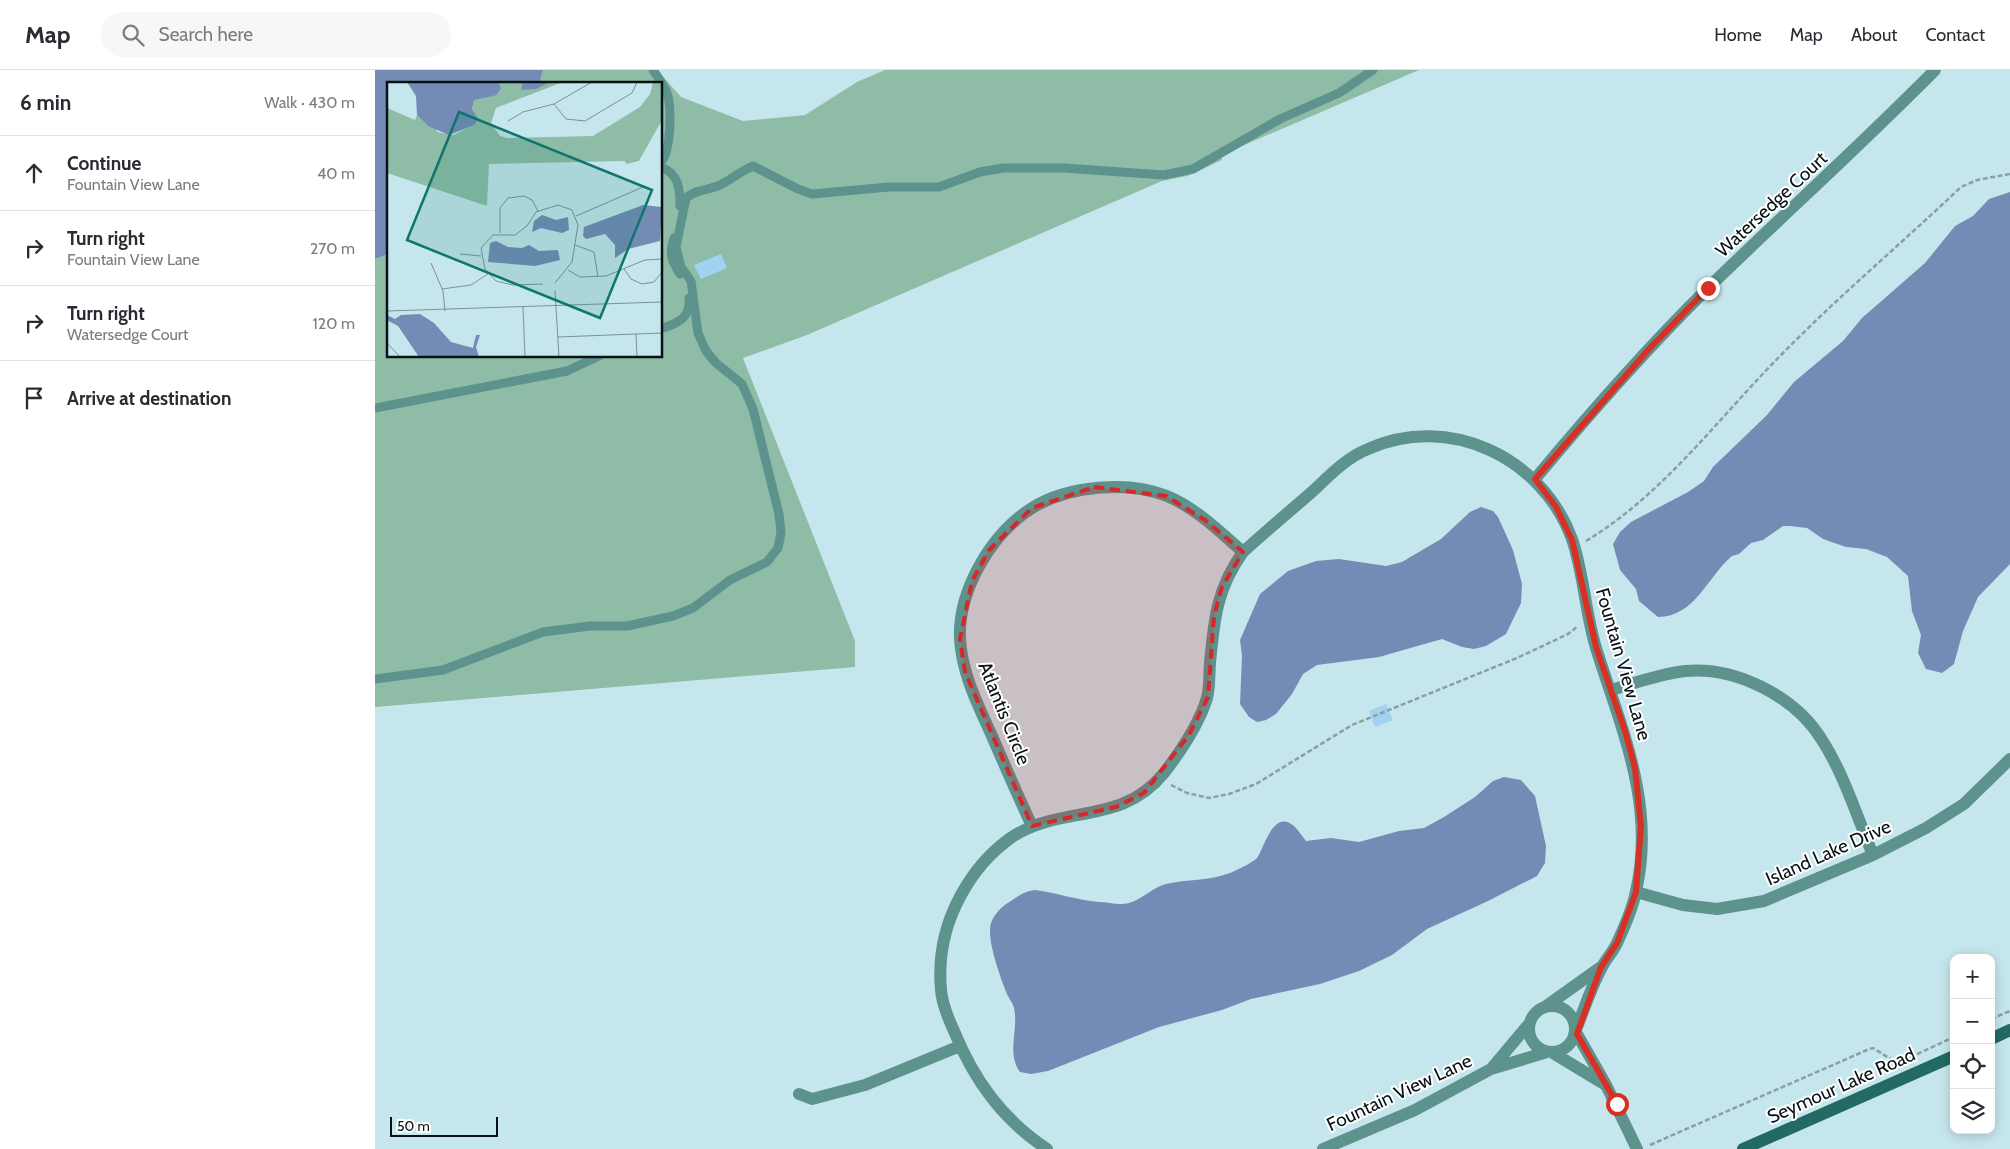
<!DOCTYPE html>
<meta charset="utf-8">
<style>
:root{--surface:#fff;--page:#f7f7f7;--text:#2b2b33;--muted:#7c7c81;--line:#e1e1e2}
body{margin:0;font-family:Cabin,sans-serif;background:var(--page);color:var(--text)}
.controls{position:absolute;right:15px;bottom:15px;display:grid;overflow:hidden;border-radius:10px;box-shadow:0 2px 12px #0003}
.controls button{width:45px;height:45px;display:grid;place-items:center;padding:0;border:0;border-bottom:1px solid var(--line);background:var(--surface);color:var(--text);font:25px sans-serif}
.scale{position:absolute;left:15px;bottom:12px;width:108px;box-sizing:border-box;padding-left:5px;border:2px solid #071215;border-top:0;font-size:14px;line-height:18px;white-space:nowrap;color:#071215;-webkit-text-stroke:4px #fff;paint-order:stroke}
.stop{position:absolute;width:15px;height:15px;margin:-11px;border:4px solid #d93025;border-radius:50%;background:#fff}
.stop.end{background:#d93025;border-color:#fff;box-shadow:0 1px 5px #0008}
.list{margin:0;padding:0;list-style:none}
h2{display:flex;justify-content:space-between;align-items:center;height:65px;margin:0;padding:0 20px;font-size:21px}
h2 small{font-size:16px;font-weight:400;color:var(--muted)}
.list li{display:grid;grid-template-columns:32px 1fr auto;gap:15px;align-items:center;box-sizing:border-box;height:75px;padding:0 20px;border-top:1px solid var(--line)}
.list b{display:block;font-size:19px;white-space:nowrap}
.list p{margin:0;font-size:16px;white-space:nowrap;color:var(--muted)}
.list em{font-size:16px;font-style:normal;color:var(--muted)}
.icon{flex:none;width:28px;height:28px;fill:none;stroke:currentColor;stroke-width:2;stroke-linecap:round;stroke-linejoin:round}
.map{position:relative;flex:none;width:1635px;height:1079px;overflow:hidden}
header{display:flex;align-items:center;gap:30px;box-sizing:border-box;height:70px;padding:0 25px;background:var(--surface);border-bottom:1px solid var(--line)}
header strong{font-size:24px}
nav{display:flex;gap:28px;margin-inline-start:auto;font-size:18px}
.search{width:350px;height:45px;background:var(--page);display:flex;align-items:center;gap:12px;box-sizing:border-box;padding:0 18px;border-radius:28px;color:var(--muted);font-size:19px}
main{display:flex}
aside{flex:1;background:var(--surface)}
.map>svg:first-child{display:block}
</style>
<header>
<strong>Map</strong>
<div class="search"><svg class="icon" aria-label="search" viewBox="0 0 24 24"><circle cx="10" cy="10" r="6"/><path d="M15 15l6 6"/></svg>Search here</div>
<nav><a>Home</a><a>Map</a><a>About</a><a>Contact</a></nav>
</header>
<main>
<aside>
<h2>6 min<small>Walk · 430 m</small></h2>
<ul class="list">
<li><svg class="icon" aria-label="ahead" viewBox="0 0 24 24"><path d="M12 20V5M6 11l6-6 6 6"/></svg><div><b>Continue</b><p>Fountain View Lane</p></div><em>40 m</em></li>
<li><svg class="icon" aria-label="right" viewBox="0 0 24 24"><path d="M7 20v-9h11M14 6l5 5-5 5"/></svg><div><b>Turn right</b><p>Fountain View Lane</p></div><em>270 m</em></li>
<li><svg class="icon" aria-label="right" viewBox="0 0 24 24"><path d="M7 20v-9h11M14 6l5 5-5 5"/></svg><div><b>Turn right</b><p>Watersedge Court</p></div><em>120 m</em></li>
<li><svg class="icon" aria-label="arrive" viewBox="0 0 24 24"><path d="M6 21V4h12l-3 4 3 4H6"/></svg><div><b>Arrive at destination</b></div></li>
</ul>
</aside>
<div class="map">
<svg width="1635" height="1079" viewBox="0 0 1635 1079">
<rect width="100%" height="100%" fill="#c6e6ed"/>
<path fill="#8fbca6" d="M168,0h114l24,27 62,24 62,-6 52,-33 28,-12h534l-198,85 1,5 -35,16 -25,5 -355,154 -64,23 112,283v26l-480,40v-448l14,-5v102h272v-272h-122z"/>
<path fill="#748bb5" d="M0,0h168l-4,14h-150v170l-14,5z
M1635,122v372l-32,33 -15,34 -9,33 -12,9 -16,-4 -8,-16 3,-18 -9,-24 -4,-35 -21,-19 -21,-8 -20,-2 -23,-8 -16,-11 -17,-2h-7l-20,14 -12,3 -12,11 -7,2c-24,20 -37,61 -74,61l-19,-16 -3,-12 -16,-19 -7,-26 7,-12 11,-10 57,-30 16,-11 9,-14 54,-52 27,-33 49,-41 19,-23 63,-55 30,-37 18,-10 16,-17z
M1106,437l12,4 5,6 15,33 9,34 -1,19 -15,31 -20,12 -12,3 -12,-2 -20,-8 -63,18 -62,8 -14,9 -11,20 -16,20 -10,6 -9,2 -8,-5 -9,-13 2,-48 -2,-16 20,-46 28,-23 28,-10 23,-2 47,7 16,-4 39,-23 29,-27z
M1129,707l17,3 14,16 11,50 -1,17 -8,13 -49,25 -61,28 -35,26 -33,16 -39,13 -69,15 -29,11 -63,17 -111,44 -17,3 -11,-2c-14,-18 -1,-43 -6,-64 -1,-5 -5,-9 -7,-14 -6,-15 -21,-55 -16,-71 3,-9 11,-17 20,-22 7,-5 14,-10 24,-11 22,3 42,10 64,12 11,0 18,4 30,1 14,-4 24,-16 37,-19 21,-5 43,-3 64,-11 7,-3 22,-10 27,-15 7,-9 16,-50 37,-32 5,5 8,10 12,15l25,-3 28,4 40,-11 25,-3 20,-11 31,-20 18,-16z"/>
<path fill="#a1d2f2" d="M346,184l6,14 -26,11 -7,-14z
M1011,634l7,16 -18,7 -6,-16z"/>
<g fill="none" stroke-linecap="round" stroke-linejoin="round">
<path stroke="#87a0a6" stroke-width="2.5" stroke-dasharray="5 2.5" stroke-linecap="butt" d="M1211,471c78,-47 134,-125 197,-188 57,-58 119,-110 178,-166l16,-7 33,-6
M796,715l16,8 22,5 20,-4 27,-10 96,-59 165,-67 51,-24 10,-8
M1616,949l19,-8
M1275,1075l217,-95 6,-2 21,13h8l52,-24"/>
<path stroke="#5d928d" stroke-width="9" d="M278,0c5,7 11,15 14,23 5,14 4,59 -6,69
M286,97c18,7 19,22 19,39
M299,168c-5,16 -3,22 6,36
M286,259c17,-6 30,-11 28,-31
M0,338l192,-37 32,-15
M0,609l68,-9 100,-38 47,-6h37l46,-10 20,-8 37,-28 37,-18 11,-14 3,-15 -2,-19 -26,-105 -11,-25 -26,-21 -10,-12 -8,-18 -7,-52 -10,-14 -5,-20 10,-49c12,-10 23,-7 36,-14 11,-6 19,-13 31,-18l45,23 14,5 77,-7h50l41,-15 23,-4h61l100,7 29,-6 87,-50 59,-26 34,-23"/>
<path stroke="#5d928d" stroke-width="12" d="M1160,409c55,-66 112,-131 173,-191 75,-73 153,-143 227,-218
M1236,620c24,-7 48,-16 74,-19 50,-5 110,25 137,69 22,34 35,77 51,115
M657,756c-14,-30 -27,-60 -40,-90 -14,-31 -30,-62 -32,-97 -2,-49 31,-105 72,-131 35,-22 96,-28 135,-12 29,12 53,36 76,56
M1261,822l47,13 34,4 47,-8 109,-46 53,-27 38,-24 46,-45
M1154 959a23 23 0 1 1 46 0a23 23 0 1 1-46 0Z
M1170,937l56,-40
M1153,955l-37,44 56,-17
M1178,983l53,32 -29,-51
M1231,1015l31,64
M424,1024l13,5 53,-14 95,-39
M672,1079c-45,-30 -73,-69 -93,-118 -6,-13 -12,-27 -13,-41 -3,-33 4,-66 20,-95 13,-24 28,-42 51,-58 51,-33 109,-11 152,-64 17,-22 35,-49 43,-75 3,-11 2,-24 3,-35 4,-44 7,-75 33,-111 23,-21 47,-41 70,-61 17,-16 33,-33 55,-42 81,-36 174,8 204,90 12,35 13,73 24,109 25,80 60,156 40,243 -3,17 -12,37 -19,52 -4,9 -11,16 -15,24 -10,18 -17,40 -25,60
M948,1079l92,-39 76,-41"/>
<path stroke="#236a64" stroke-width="12" d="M1616,969l19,-9
M1368,1079l211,-93"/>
</g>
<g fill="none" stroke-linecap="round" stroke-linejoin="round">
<path stroke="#d93025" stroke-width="6" d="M1242,1034l-40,-70 24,-67 16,-24 19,-51 5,-66 -6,-58 -10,-37 -29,-84 -24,-107 -16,-33 -21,-28 114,-130 59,-61"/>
</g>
<path fill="#d62828" fill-opacity="0.2" stroke="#d62828" stroke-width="4" stroke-dasharray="10 6" stroke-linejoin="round" d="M719,417l72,9 39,24 38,32 -21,35 -8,29 -6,81 -19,38 -45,58 -28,14 -84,19 -67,-154 -5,-33 12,-58 17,-31 43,-42z"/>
<g text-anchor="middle" stroke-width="4" stroke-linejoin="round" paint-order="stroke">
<g font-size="19" fill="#071215" stroke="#fff">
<text transform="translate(1396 134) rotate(-43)" y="7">Watersedge Court</text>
<text transform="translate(1249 594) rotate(74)" y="7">Fountain View Lane</text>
<text transform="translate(630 643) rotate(68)" y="7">Atlantis Circle</text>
<text transform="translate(1453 782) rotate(-24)" y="7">Island Lake Drive</text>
<text transform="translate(1466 1015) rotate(-24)" y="7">Seymour Lake Road</text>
<text transform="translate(1024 1022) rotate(-25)" y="7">Fountain View Lane</text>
</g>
</g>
<g transform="translate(12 12)">
<rect width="275" height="275" fill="#c6e6ed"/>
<path d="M111,0h65l-67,26 -5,15 9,13 7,2 86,-2 47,-29 10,-13 3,-12h9v38l-23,41 -13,3 -1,-3 -136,3 -2,42 -100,-33v-65l28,12 2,-5 11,11 8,1 1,5 17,3 24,-13 -6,-13 2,-9 25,-7z" fill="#8fbca6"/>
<path d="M20,0h91l3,6 -4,7 -23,5 -2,9 7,11 -5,5 -25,10 -21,-9 -11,-11 -1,-19zM136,0h27l-14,7 -15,1zM256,123l19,2 -2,34 -32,8 -13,9v-13l-10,-11 -19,5 -3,-3 1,-9zM155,133l14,5 12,-3 1,13 -7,3 -21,-5 -9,4 2,-11zM109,159l12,6 14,1 7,-3 10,6 19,-1 2,10 -25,6 -47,-4 2,-19zM33,232l14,9 17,19 22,6 3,-13h4l-4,12 3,10h-60l-21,-31 -11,-6v-5l8,4 6,-4z" fill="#748bb5"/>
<path fill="none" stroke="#7a9197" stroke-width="1" d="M167,22l12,15 19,2 47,-28 5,-11M121,39l15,-9 31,-8 38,-22M189,134l67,-29M113,151v-25l8,-10 16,-2 8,4 6,11M188,163l19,7 4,25M73,172l21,2M44,181l12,28 2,20M237,187l7,10 11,5 12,-2 8,-10M181,188l12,7 26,-1 39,-16 17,-1M156,202l-30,1 -17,-4 -11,-12 -4,-21 12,-13h22l12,-9 9,-14 22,-7 14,5 6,15 -6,37 -17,21M55,207l29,-4 17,-11M168,209l4,66M136,225l2,50M0,229l275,-9M249,252l1,23M171,255l104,-4M0,261l13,14"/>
<path fill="#0f766e" fill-opacity="0.15" stroke="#0f766e" stroke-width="2.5" d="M72,30l193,78 -52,128 -193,-78z"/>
<rect width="275" height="275" fill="none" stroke="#071215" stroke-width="2.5"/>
</g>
</svg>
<div class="controls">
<button>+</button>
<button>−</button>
<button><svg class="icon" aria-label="locate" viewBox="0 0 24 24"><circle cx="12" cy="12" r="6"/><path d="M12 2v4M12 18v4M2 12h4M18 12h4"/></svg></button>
<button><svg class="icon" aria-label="layers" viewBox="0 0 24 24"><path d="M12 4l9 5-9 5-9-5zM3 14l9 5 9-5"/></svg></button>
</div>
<div class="scale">50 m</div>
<div class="stop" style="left:1242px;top:1034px"></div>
<div class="stop end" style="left:1333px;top:218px"></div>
</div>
</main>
